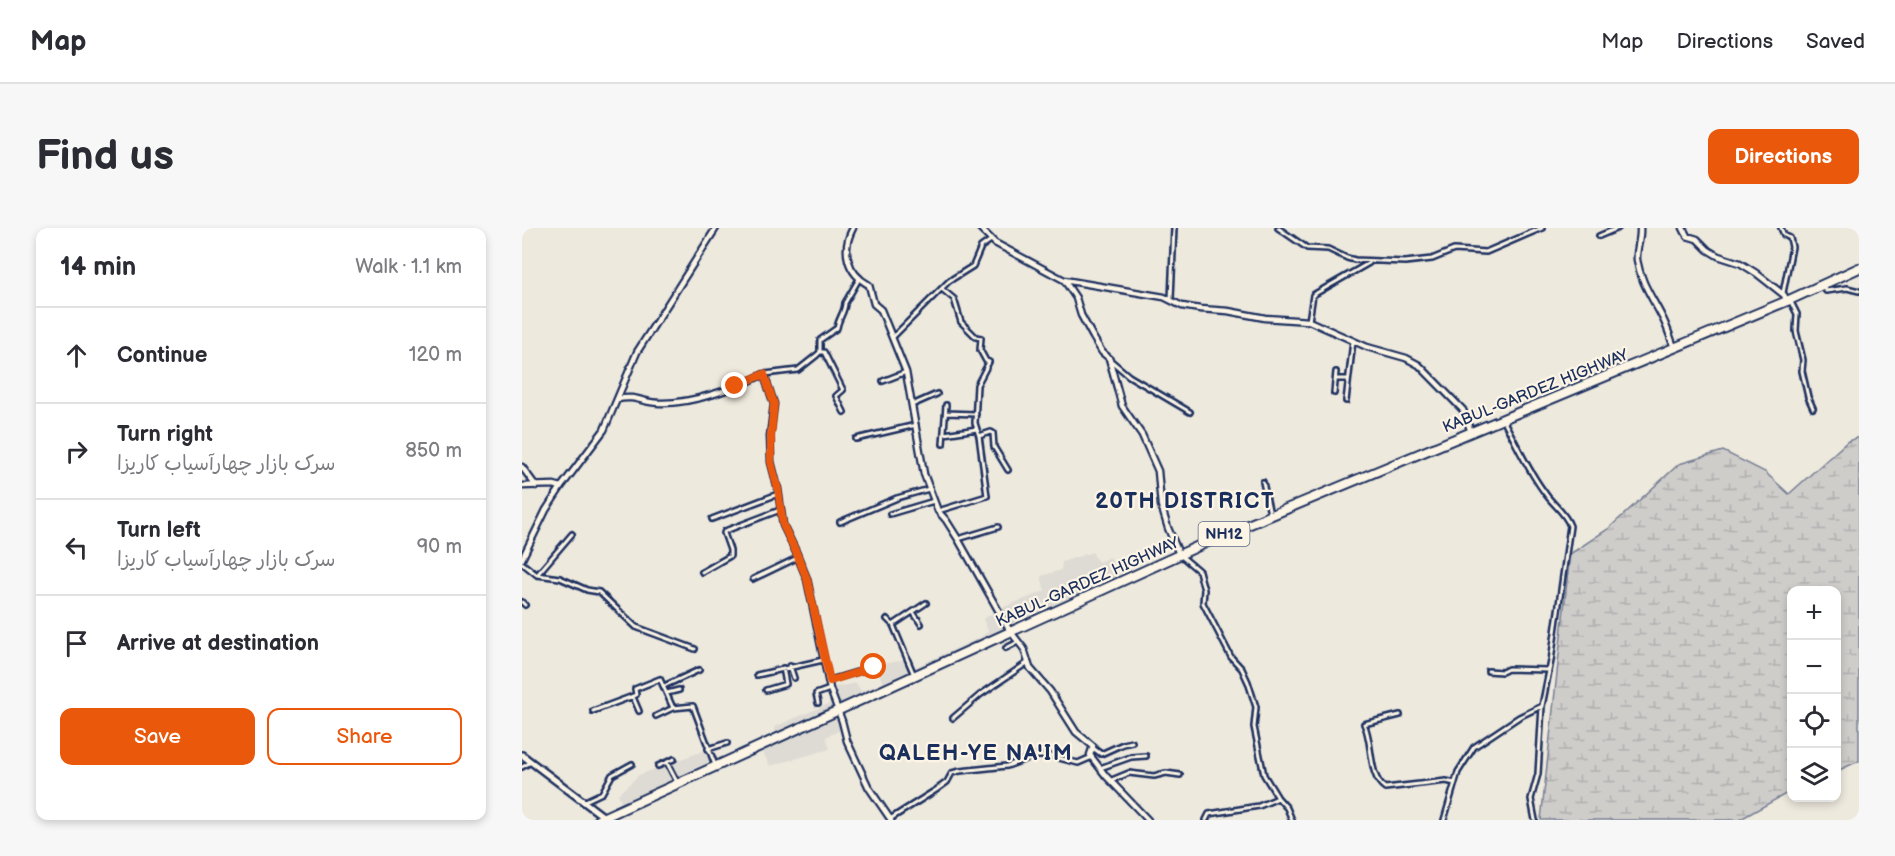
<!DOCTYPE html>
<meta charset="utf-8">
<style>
:root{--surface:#fff;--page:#f7f7f7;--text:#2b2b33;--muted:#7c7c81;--line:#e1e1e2;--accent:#ea580c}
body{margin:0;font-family:"Balsamiq Sans","Playpen Sans Arabic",sans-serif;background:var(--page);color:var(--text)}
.controls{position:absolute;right:18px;bottom:18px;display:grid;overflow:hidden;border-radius:12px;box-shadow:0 3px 9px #0003}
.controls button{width:54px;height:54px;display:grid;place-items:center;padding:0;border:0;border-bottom:2px solid var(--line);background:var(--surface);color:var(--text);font:30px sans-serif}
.stop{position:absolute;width:18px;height:18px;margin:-14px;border:4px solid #ea580c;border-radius:50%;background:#fff}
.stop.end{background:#ea580c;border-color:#fff;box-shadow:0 2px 6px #0008}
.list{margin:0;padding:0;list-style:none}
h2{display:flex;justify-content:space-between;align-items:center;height:78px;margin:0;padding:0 24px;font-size:26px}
h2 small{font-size:20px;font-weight:400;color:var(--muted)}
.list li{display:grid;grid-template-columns:39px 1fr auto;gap:18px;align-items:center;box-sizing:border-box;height:96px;padding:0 24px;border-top:2px solid var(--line)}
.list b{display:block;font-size:22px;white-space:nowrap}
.list p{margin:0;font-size:20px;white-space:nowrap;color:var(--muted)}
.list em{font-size:20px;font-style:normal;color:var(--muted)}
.actions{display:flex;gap:12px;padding:18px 24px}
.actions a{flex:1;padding:14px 0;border:2px solid var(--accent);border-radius:12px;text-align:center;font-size:21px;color:var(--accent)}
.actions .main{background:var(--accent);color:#fff}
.icon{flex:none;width:33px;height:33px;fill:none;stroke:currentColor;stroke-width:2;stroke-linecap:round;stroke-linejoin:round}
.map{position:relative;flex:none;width:1337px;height:592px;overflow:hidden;border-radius:12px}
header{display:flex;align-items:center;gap:36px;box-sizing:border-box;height:84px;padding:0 30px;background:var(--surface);border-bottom:2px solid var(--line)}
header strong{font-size:28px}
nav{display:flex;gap:33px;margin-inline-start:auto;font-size:21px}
.intro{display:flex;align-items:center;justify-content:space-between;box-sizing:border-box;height:144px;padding:0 36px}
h1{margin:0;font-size:42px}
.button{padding:15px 27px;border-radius:12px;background:var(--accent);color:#fff;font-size:21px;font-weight:700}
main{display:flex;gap:36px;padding:0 36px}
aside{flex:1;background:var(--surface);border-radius:12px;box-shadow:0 3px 9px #0003}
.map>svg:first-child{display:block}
</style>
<header>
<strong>Map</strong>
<nav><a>Map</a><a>Directions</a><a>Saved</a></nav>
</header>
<div class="intro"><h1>Find us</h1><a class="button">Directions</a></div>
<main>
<aside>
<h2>14 min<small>Walk · 1.1 km</small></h2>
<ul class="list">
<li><svg class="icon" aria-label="ahead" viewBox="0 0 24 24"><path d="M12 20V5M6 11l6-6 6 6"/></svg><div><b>Continue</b></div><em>120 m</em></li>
<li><svg class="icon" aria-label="right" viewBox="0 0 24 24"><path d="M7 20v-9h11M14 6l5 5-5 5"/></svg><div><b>Turn right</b><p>سرک بازار چهارآسیاب کاریزا</p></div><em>850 m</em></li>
<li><svg class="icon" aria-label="left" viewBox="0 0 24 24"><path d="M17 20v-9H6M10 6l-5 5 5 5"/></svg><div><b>Turn left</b><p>سرک بازار چهارآسیاب کاریزا</p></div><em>90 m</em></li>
<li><svg class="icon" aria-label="arrive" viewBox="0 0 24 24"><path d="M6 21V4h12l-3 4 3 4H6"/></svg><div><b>Arrive at destination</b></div></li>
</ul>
<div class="actions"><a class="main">Save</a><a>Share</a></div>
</aside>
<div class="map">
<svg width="1337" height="592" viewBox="0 0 1337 592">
<defs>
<pattern id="wetland-marsh" width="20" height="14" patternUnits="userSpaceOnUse" patternTransform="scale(1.5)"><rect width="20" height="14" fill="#cfcdca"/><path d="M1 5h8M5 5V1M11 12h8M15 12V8" fill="none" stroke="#b1b0b0"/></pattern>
</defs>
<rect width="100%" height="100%" fill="#eee9dd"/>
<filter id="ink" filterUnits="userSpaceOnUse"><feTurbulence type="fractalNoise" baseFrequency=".0167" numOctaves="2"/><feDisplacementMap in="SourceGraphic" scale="12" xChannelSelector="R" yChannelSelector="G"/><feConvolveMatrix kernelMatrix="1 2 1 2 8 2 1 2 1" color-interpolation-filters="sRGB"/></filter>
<g filter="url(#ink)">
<path fill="#dedbd4" d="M570,324l6,10 12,-5 10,20 -342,160 -4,-10 59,-25 -2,-14 25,-5 5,8 22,-8 -8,-18 32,-5 6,8 68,-31 7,-6 -5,-12 18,-11 44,-17 -4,-15 20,-6 1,-8z
M317,484l6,16 -19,9 4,12 -60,17 -9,-17z
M186,521l9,17 -94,41 -5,-13 21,-19z"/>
<path fill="url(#wetland-marsh)" stroke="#757e94" stroke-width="1.5" d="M1337,209v324l-22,10 -1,-181h-44l-1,201 -52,29h-198l29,-266 38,-25 71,-65 44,-13 42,21 24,22 59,-53z"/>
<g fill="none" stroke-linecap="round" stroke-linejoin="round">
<defs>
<path id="minor" d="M756,0l29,20 21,1 19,9 8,2 50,2 27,-3 22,-9 32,2 56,-24
M1259,0l3,7 6,3 2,9 -9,46
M1077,8l19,-8
M1300,58l4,5 21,-3 12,3
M420,61l12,10 7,23 15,15 5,1 -1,12 6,11 3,1 -12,23 -2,38 4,13
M649,71l3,-71
M1269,74l6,12 -1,17 7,29 -1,11 6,26 5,11
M787,93l4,-26 56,-32
M371,109l56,-56 24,-15 8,-19 10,-7
M298,124h4l19,38 -7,6 8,16
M587,131l20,17 61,36
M243,146l33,-4 19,-15 3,-3v-12l17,-12c1,-9 8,-16 8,-25l14,-24
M814,151h12
M361,153l23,-9
M812,165l2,-21
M824,173l7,-60
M390,177l25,-11
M424,185l30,1
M981,192c14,24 25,51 42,73 8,12 20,19 25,33l-19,135 -9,45 -4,68 -7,25 4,21
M422,206l33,-5
M334,211l60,-14
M421,216l3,-39
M741,254l7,32
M416,283l49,-15 -8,-60 12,-4 2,1 1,14 14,23
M368,286l44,-13
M190,291l66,-25
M318,294l57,-24 32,-9
M436,311l40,-12
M658,327l19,16 5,19 -1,13 28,54 11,12 6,13 8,25 -2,20 10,48 14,23 9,10 5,12
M0,335l15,12 23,3 27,12 12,2 37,35 59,22
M180,344l28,-16v-6l-6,-17 1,-2 55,-21
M15,347l35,-41
M231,351l44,-21
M0,374l3,3
M391,384l8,12
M365,391l6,6 21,50
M371,397l33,-22
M484,420l12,-6
M268,438l4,12
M966,443l14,1 6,-3 40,1
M235,447l66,-15
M308,452l44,-13
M142,458l35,-16
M244,462l20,-6 -3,-16
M145,465l12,-3
M111,469l6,14
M296,475l-2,-9 14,-5
M71,483l43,-16 -1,-6 25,-10 13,29
M878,487l-36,9c9,17 4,53 21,64l61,-7 9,2
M134,488l17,-8 20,-2 22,59
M431,490l27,-23 47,-32
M571,520l8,6 22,-10 9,-2
M186,521l19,-6
M145,535l10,19
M136,538l16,-7
M0,539l9,-5
M578,540l31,-11 15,-1
M590,552l17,-7 25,3 12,-3 14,2
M61,574l19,-9 10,-18 20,-11
M368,591l46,-29 11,-8 5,-9 8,-2 47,-5 27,-10h17l27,7 14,-6
M684,592l3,-6 50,-8 19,-8
M922,592l14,-48 16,-25 45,-30 23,-11"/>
<path id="tertiary" d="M331,0c-12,22 -6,45 16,57l5,19 7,6 25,62 18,102 14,37 8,9 12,19 52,92 14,18 6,19 20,23 26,41 17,14 -3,9 16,21 42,44
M458,0l15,15 69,37 100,17 18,9 18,3 28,2 37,7 44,3 58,26 39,11 13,7 44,45 8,22
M1118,0c1,11 -4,21 -3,32 4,23 15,37 25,57 5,9 8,20 12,30
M1161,0l4,8 10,3 11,11 10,6 22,7 16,10 28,22 3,6
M542,52l12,18 5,17 12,22 9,15 7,6 13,48 20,29 16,36 3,34 7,23 11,26
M96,171c17,-4 26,4 42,4 32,1 76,-15 104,-29l10,30 -4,32 1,26 7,27 5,36 13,27 11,27 23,110 12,32 5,20 22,47 22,32
M0,239l14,19
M0,258l32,-1 7,2 43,-57 33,-78 79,-124
M0,331l24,-49 15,-23"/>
<path id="secondary" d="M0,527l82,62"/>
<path id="trunk" d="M76,592l616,-281 573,-238 72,-33"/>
</defs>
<use href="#minor" stroke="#1b2f5e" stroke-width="8"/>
<use href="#tertiary" stroke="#1b2f5e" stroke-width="9"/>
<use href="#secondary" stroke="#1b2f5e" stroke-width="10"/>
<use href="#trunk" stroke="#1b2f5e" stroke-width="12"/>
<use href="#minor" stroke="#fcf5e5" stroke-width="3"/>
<use href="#tertiary" stroke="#fcf5e5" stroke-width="4.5"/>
<use href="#secondary" stroke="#fcf5e5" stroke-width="5"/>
<use href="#trunk" stroke="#fcf5e5" stroke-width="8"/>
</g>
</g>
<g fill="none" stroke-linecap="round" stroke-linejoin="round" filter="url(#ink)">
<path stroke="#ea580c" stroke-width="8" d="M213,158l29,-12 10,30 -3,32v26l7,27 5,36 13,27 11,27 23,102 44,-14"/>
</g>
<g text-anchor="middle" stroke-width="4.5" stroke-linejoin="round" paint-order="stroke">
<rect fill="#fcf5e5" stroke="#5e6a86" stroke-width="1.5" x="676.5" y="294" width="51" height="24" rx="4.5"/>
<g font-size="15" font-weight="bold" fill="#1b2f5e">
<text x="702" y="311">NH12</text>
</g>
<g font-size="16" fill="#1b2f5e" stroke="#fcf5e5">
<text transform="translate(1013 162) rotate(-22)" y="6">KABUL-GARDEZ HIGHWAY</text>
<text transform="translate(565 353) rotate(-24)" y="6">KABUL-GARDEZ HIGHWAY</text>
</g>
<g font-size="22" font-weight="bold" letter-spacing="1.5" fill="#1b2f5e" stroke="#fcf5e5">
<text x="663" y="280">20TH DISTRICT</text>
<text x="454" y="532">QALEH-YE NA'IM</text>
</g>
</g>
</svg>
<div class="controls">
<button>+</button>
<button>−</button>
<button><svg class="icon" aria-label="locate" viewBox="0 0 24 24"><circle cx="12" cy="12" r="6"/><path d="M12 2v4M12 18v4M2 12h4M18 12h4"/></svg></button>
<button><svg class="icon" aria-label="layers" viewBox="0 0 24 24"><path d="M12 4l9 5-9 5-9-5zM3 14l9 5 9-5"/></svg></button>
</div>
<div class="stop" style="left:352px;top:439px"></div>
<div class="stop end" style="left:213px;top:158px"></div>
</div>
</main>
